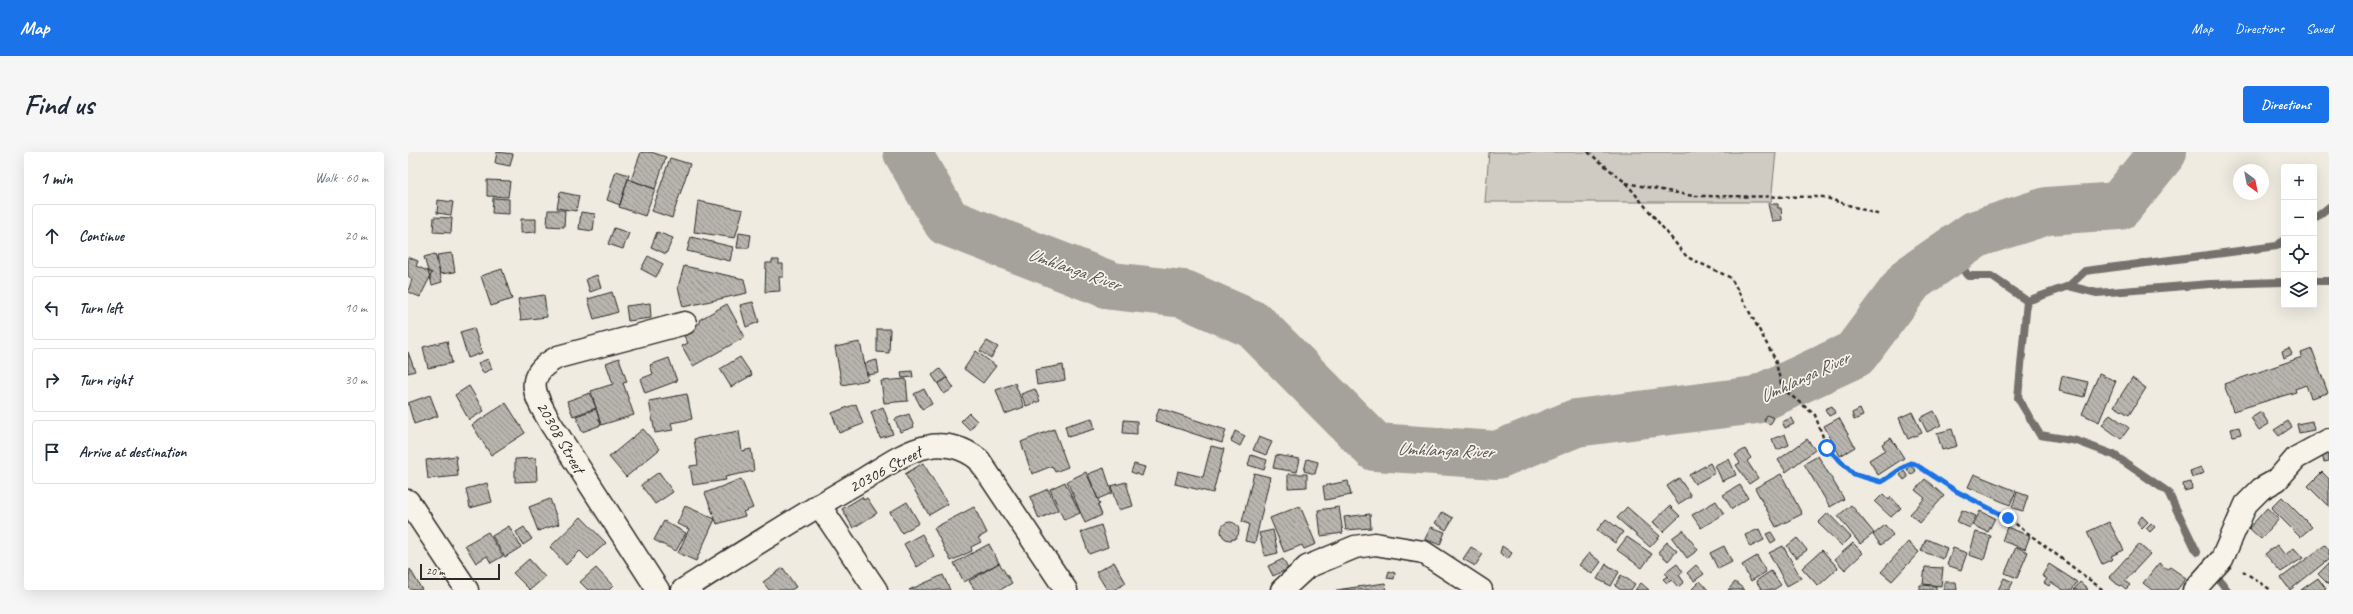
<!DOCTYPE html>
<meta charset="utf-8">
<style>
:root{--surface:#fff;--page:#f6f6f7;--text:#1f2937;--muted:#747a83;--line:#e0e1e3;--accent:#1a73e8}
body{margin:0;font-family:Caveat,sans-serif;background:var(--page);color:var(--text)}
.controls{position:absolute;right:12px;top:12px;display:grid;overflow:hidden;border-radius:4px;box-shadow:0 4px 16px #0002}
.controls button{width:36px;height:36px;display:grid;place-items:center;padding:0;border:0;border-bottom:1px solid var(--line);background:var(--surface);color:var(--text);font:20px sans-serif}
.compass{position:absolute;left:1825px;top:12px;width:36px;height:36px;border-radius:50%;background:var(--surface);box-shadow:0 4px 16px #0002;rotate:148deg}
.scale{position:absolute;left:12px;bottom:10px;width:80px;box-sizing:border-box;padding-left:4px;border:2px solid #2b2b2b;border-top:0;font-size:11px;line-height:14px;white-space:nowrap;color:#2b2b2b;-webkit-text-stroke:3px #f7f3e8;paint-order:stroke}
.stop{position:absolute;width:12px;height:12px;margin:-9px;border:3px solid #1a73e8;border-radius:50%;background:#fff}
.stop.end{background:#1a73e8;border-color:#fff;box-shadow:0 1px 4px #0008}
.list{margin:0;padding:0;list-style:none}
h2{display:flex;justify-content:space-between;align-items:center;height:52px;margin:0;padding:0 16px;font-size:17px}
h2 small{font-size:13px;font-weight:400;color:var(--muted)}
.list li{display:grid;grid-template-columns:26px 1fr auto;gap:12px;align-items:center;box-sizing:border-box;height:64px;margin:0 8px 8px;padding:0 8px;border:1px solid var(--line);border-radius:4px}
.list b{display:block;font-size:15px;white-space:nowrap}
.list em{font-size:13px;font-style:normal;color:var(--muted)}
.icon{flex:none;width:22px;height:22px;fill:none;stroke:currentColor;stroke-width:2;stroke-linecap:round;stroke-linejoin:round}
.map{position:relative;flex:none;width:1921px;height:438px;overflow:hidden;border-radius:4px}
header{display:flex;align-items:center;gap:24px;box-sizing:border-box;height:56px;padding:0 20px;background:var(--accent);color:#fff}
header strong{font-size:19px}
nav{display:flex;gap:22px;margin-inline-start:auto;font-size:14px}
.intro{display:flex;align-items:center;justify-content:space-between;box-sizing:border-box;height:96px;padding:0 24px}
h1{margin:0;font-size:28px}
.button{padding:10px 18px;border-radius:4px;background:var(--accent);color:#fff;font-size:14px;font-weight:700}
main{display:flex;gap:24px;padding:0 24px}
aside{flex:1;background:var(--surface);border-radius:4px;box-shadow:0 4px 16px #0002}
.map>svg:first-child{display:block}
</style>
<header>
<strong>Map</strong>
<nav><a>Map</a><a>Directions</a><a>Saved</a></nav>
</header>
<div class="intro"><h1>Find us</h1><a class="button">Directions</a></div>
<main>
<aside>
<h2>1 min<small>Walk · 60 m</small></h2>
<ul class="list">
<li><svg class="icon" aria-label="ahead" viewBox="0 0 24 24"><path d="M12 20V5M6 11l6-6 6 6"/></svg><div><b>Continue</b></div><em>20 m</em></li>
<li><svg class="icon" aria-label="left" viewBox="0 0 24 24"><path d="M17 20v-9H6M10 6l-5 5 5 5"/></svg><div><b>Turn left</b></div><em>10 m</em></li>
<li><svg class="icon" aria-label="right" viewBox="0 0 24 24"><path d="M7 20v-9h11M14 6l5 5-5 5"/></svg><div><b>Turn right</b></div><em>30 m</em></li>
<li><svg class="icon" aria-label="arrive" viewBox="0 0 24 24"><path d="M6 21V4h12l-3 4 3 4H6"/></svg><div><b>Arrive at destination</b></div></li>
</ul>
</aside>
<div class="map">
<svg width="1921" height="438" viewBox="0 0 1921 438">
<defs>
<pattern id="building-back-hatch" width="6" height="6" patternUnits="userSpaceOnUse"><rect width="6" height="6" fill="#b8b5ae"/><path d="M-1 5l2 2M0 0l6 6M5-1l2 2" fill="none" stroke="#96938e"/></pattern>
</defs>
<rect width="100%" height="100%" fill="#efebe0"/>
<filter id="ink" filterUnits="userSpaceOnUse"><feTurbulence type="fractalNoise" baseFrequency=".025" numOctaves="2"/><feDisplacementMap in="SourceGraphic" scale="8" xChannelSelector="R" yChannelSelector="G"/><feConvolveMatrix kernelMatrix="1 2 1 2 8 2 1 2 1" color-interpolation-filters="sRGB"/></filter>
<g filter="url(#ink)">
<path fill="#cfcbc2" stroke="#7d7b76" d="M1081,0h287l-5,50h-286z"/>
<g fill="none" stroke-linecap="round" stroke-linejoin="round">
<path stroke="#74726e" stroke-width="8" d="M1906,67l15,-12
M1533,106l17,1 10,17h23l36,25 -9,97 22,37 37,6 37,14 54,37 29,60
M1906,129h15
M1661,134l16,-15 192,-25 7,-6
M1619,149l42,-15 28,7 113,-9 74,-2
M1810,426l9,12"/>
<path stroke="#a4a29a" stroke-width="48" d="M499,0l40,70 165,64 72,8 70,31 121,122 122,8 79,-32 180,-23 99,-46 56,-75 65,-45 71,-23 72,-5 44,-54"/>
</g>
<path fill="url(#building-back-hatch)" stroke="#2b2b2b" d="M89,0l16,2 -3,12 -15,-3z
M233,0h10l15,5 -11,32 -24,-9z
M262,6l20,6 -18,54 -20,-7z
M208,19l13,4 -9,30 -13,-5z
M220,27l27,10 -10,27 -26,-9z
M79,28l23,1 -2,16 -21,-1z
M152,40l19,4 -3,15 -19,-3z
M85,46l16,1v15l-17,-1z
M30,48l15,2 -2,13 -14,-2z
M290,49l45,9 -8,28 -41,-6z
M1360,52h10v4h3l1,12 -10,1z
M140,58h17l-1,17 -17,-1z
M173,60l14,2 -2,17 -14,-2z
M26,65l18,1 -1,15 -18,-1z
M113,67h15v13l-15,1z
M206,76l15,5 -6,16 -15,-5z
M249,80l16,6 -7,16 -15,-7z
M331,81l12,2 -2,13h-12z
M283,85l42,10 -3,14 -43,-10z
M44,101l3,19 -15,2 -3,-19z
M27,102l7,28 -10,3 -8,-28z
M240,104l15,8 -7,13 -15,-8z
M0,105l10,4 -2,5 16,7 -12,24 -12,-5 4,-13 -4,-3z
M364,108h7v4h4v13h-4l1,14 -15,1 1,-29h6z
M276,114l60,13 3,14 -64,14 -5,-20z
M94,117l10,30 -21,7 -10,-30z
M189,123l4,13 -11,4 -4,-13z
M204,140l6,20 -24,7 -6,-20z
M136,143l3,22 -26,3 -3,-21z
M345,150l6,20 -13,5 -6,-22z
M242,151l1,15 -23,3 -2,-15z
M319,152l18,33 -52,29 -11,-20 6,-3 -4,-7 7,-3 -2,-4 11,-6 -1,-3z
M66,176l8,25 -14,5 -8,-26z
M469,177h13l-1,24 -12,-1z
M39,189l5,22 -24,5 -5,-21z
M579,189l11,6 -7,11 -11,-7z
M452,190l8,38 -26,5 -7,-38z
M1881,196l3,6 -8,4 -2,-7z
M1904,197l16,44 -17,5 -5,-13 -11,4 1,3 -63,19 -9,-27 78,-27 -1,-4z
M568,199l20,15 -13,17 -19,-14z
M0,200l7,19 -7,2z
M332,205l12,18 -21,12 -11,-18z
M211,206l8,24 -4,1 11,32 -33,10 -10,-34 22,-7 -7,-21z
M261,206l8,23 -32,12 -5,-14 13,-5 -3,-9z
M80,207l4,10 -9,4 -5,-10z
M469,208l2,13 -11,2 -3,-12z
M655,213l2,15 -28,5 -2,-15z
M532,217l7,9 -9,6 -6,-9z
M504,219l1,6 -11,1 -1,-6z
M1691,222l17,7 -17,41 -17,-8z
M1654,224l26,6 -4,15 -25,-6z
M539,226l7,10 -10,6 -6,-10z
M1724,226l14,10 -17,27 -15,-9z
M498,227l2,22 -24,2 -3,-22z
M607,231l9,24 -19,7 -9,-24z
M61,234l15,25 -15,9 -14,-25z
M516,237l8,15 -10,5 -8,-15z
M627,237l5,12 -14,5 -5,-12z
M182,241l6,15 -23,8 -6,-15z
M279,242l5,25 -21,4 2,7 -18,3 -6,-32z
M22,243l8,21 -24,8 -6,-21z
M98,251l19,30 -34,22 -19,-30z
M448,252l7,20 -24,9 -7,-20z
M1424,254l3,7 -6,3 -4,-7z
M475,255l10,27 -13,4 -9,-26z
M751,256l67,22 -4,13 -67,-22z
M188,257l5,16 -19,7 -6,-16z
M1452,257l3,7 -9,4 -2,-7z
M1526,259l7,14 -14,7 -7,-14z
M1504,260l10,21 -14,6 -9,-21z
M1853,260l8,12 -10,6 -8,-12z
M561,261l8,8 -7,9 -9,-9z
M501,262l5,13 -14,5 -5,-13z
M1702,262l19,14 -8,11 -19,-14z
M1359,263l7,3 -4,7 -6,-4z
M684,266l3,11 -27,8 -3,-11z
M1383,266l3,6 -9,4 -3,-6z
M1431,266l16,29 -15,9 -16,-30z
M716,268l13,1v13l-14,-1z
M1880,269l4,6 -13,9 -5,-6z
M1904,269l2,9 -15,3 -2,-9z
M1831,275l2,7 -8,2 -2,-7z
M235,277l17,20 -34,28 -17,-20z
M646,277l14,38 -13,5 -3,-6 -20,8 -11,-32z
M1544,277l5,17 -15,4 -5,-17z
M331,279l3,20 9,-2 3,22 -29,6 1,3 -33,5 -3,-19 8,-1 -4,-26z
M827,279l10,5 -5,10 -9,-5z
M1377,282l4,11 -12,5 -5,-11z
M851,285l13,5 -6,13 -13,-5z
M1483,286l13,20 -26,17 -9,-15 16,-10 -3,-6z
M1399,287l8,11 -29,22 -8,-12z
M803,294l13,3 -11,44 -38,-9 3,-13 25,6z
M1337,297l6,9 -4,3 11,17 -9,6 -13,-19 4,-2 -5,-8z
M1921,302v7l-5,1 -2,-7z
M843,303l16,5 -3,10 -16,-5z
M868,303l24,4 -3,13 -24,-4z
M48,304l2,20 -30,3 -2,-19z
M1410,304l26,43 -14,8 -26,-43z
M128,306l1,23 -22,1v-23z
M899,307l11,3 -3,12 -11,-3z
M1321,307l7,16 -14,6 -7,-16z
M515,311l25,41 -19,11 -24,-41z
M1302,311l5,10 -20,11 -6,-9z
M726,312l11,3 -3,9 -11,-4z
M1503,313l5,6 -5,4 -4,-6z
M1793,315l3,6 -12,5 -2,-7z
M696,316l8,25 -14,6 -10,-25z
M1496,319l4,6 -4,3 -4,-5z
M251,320l14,20 -18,12 -14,-19z
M678,320l14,32 -2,1 4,10 -17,8 -18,-42z
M1914,320l7,7v28l-21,-21z
M846,321l16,4 -15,66 -10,-2 4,-17 -7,-2z
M880,322h19v13l-19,1z
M1373,322l21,40 -26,13 -21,-39z
M1566,322l42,17 -6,14 -42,-18z
M1271,326l12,18 -13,8 -11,-18z
M333,327l12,29 -10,4 2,4 -28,8 -12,-31z
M1517,327l19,17 -24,27 -10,-9 15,-16 -10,-8z
M940,329l3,14 -26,5 -2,-14z
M657,330l15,31 -16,7 -14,-31z
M718,330l7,24 -15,4 -7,-24z
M1783,330l1,7 -8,2 -1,-7z
M79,331l5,19 -22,6 -4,-19z
M1332,333l8,13 -16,11 -9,-14z
M640,337l10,21 -19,9 -9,-22z
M1609,340l11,4 -5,15 -11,-3z
M1475,342l6,6 2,-3 10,11 -10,9 -16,-15z
M454,345l2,3 3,-2 10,15 -24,15 -11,-19z
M1874,345l30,30 -12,10 -29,-29z
M142,347l9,25 -21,7 -9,-24z
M1308,349l8,13 -23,14 -9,-13z
M499,350l12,21 -17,10 -12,-21z
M1443,353l23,28 -14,11 -22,-28z
M277,354l30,13 -19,42 -18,-8 11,-24 -12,-5z
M892,354l16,38 -12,5 -2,-4 -18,7 -14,-34z
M1262,354l10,10 -17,16 -10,-10z
M566,355l13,26 -9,5 3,4 -10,5 1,4 -21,10 -17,-33z
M931,355l4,26 -22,3 -3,-26z
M1219,355l33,29 -10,11 -33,-29z
M1859,356l12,11 -18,20 -12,-11z
M1554,358l14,6 -6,12 -13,-6z
M1572,359l15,7 -7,14 -15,-7z
M1034,360l11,6 -7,12 -11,-7z
M1420,361l23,24 -9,9 -24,-23z
M962,362l1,14 -25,2 -2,-13z
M1734,364l6,6 -6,6 -5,-6z
M173,365l25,26 -18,16 -8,-8 -14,14 -16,-18z
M1198,367l17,13 -8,11 -18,-13z
M256,369l22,12 -10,18 -22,-11z
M1701,370l15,28 -13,6 2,3 -11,5 -15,-32z
M813 379a9 9 0 1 1 18 0a9 9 0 1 1-18 0Z
M1743,371l4,4 -5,5 -4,-4z
M693,373l7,22 -19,7 -8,-22z
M1477,373l8,10 -12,10 -8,-10z
M101,374l12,21 -16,10 -13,-21z
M116,375l8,12 -9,6 -7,-13z
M1023,375l14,5 -5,13 -15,-6z
M1599,375l23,9 -5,13 -23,-8z
M1351,377l5,11 -14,7 -5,-12z
M865,378l5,23 -13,3 -6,-23z
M1275,378l15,20 -11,8 -15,-20z
M80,380l15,24 -12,7 -4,-7 -11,7 -11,-18z
M1363,380l5,8 -5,3 -5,-9z
M1568,380l15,4 -7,24 -15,-5z
M514,382l12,22 -17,11 -13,-23z
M1219,385l25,17 -10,14 -25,-18z
M1389,386l10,12 -11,8 -9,-12z
M1518,387l21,9 -4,11 -22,-8z
M1259,390l10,9 -9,10 -10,-9z
M1500,390l11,10 -27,29 -11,-9z
M1445,391l10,10 -18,17 -10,-11z
M581,392l10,19 -35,19 -10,-19z
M1731,392l11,10 -25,27 5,4 -4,4 -5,-4 -2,1 -10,-9z
M1869,393l8,10 9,-7 9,10 -22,14 -16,-18z
M1917,393l4,5v9l-39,31 -9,-12z
M1094,394l10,7 -4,6 -8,-6z
M1316,394l8,16 -14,7 -8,-16z
M1375,394l18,32 -14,8 -18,-33z
M1063,395l12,7 -8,12 -12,-7z
M1608,395l12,5 -11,26 -12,-5z
M1545,396l14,5 -6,17 -14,-5z
M1414,398l16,18 -20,18 -16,-18z
M1181,401l12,9 -9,12 -13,-9z
M1349,404l9,16 -15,9 -9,-16z
M121,407l16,18 -15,13 -17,-17z
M875,407l5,10 -15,7 -5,-10z
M706,410l12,21 -12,7h-7l-11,-18z
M591,411l13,20 -12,7h-25l-6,-9z
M1751,411l8,6 3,-2 16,11 -9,12h-25l-9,-7z
M1921,411v21h-1l-10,-10z
M1198,412l13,8 -8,14 -14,-7z
M1269,412l6,8 -4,3 5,7 -6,5 -6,-7 -5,3 -4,-4 5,-3 -3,-3z
M1641,412l28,18 -5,8h-9l-12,-8 -2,4 -5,-3 3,-4 -5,-3z
M1288,413l8,9 -10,7 -7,-8z
M1517,415l18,1 -2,18 -18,-2z
M188,416l17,18 -4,4h-21l-8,-8z
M375,416l13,19 -5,3h-22l-6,-8z
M2,417l12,21h-14z
M981,419l6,2 -1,6 -7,-1z
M1363,419l10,14 -8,5h-11l-6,-9z
M535,423l7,15h-41z
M1213,423l14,9 -4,6h-10l-6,-4z
M1596,426l9,4 -4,8h-11z
M1910,426l8,11 -2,1h-23z
M1292,429l8,9h-15l-1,-1z
M1327,430l10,8h-17z
M1536,430h12l1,8h-13z
M1672,430l8,7 -1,1h-13z
M977,431l1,7h-50z
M1233,431l8,7h-14z
M1512,433l16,1v4h-16z"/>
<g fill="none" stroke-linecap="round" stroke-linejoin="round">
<defs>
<path id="minor" d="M0,349l59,89
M411,353l57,85
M250,438l-107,-166c-17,-30 -29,-48 7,-67l127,-34
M275,438c59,-37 118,-75 179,-110 19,-11 41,-28 64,-33 19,-5 39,1 53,13l87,130
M874,438l25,-23 48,-20 20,-3 48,8 58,38
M1786,438l28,-31 24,-55 15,-15 16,-9 19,-22 33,-18"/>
</defs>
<use href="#minor" stroke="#2b2b2b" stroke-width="25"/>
<path stroke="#2b2b2b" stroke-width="2.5" stroke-dasharray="4 3" stroke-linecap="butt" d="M1180,0l38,31 67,13 130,1 57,18
M1218,31l61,74 44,21 44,81 7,29 33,27 12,33 27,26 27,8 29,-19 5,1 41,27 52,27 95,72
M1835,419l28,19"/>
<use href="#minor" stroke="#f7f3e8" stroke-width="22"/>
</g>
</g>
<g fill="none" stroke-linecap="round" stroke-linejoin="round" filter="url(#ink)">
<path stroke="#1a73e8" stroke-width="5" d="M1419,296l27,26 27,8 29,-19 5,1 41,27 52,27"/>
</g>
<g text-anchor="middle" stroke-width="3.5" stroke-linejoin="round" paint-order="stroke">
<g font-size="17" fill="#2b2b2b" stroke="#f7f3e8">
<text transform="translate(153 285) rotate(60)" y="6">20308 Street</text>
<text transform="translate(477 317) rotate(-28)" y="6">20306 Street</text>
</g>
<g font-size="18" font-style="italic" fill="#555552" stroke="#f7f3e8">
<text transform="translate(666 117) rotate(19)" y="6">Umhlanga River</text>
<text transform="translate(1396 225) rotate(-25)" y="6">Umhlanga River</text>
<text transform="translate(1037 298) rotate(2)" y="6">Umhlanga River</text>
</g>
</g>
</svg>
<div class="controls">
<button>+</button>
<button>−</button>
<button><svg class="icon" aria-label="locate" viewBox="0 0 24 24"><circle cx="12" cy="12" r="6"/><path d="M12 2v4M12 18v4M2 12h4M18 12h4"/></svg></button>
<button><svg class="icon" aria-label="layers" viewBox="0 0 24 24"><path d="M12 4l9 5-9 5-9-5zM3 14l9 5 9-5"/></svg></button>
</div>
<svg class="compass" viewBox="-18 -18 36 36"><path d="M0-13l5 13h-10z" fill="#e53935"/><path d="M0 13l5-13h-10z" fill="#747a83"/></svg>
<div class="scale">20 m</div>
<div class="stop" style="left:1419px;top:296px"></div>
<div class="stop end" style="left:1600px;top:366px"></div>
</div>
</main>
